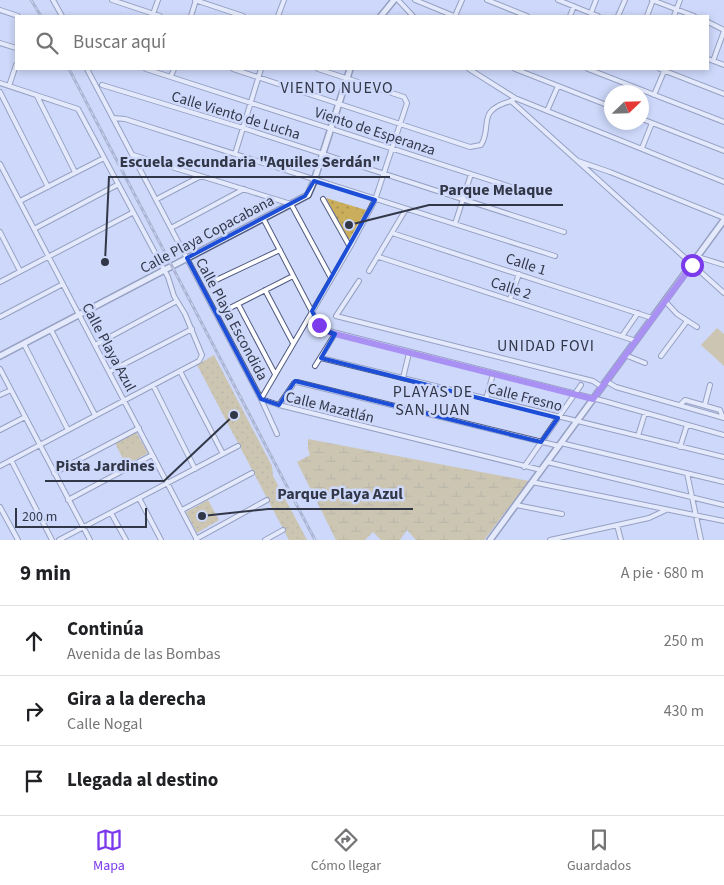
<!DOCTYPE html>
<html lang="es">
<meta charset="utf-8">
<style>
:root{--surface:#fff;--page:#f2f2f2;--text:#202124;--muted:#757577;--line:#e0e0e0;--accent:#7c3aed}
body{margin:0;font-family:"Source Sans 3",sans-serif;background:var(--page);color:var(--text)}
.compass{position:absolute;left:604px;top:85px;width:45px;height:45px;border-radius:50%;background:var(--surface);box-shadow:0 2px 8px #0003;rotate:67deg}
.scale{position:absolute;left:15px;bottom:12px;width:132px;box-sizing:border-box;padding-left:5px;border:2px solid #323748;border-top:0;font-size:14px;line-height:18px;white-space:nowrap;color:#323748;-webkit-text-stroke:4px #cdd8fa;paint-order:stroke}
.stop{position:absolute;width:15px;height:15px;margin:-11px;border:4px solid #7c3aed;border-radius:50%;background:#fff}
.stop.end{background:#7c3aed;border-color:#fff;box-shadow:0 1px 5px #0008}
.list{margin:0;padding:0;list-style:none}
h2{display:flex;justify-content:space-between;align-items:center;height:65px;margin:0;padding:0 20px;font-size:21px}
h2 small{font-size:16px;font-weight:400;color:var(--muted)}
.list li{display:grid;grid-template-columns:32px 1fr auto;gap:15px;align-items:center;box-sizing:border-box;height:70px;padding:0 20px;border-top:1px solid var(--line)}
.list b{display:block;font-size:19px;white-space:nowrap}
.list p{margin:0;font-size:16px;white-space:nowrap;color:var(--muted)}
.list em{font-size:16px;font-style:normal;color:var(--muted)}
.icon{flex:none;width:28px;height:28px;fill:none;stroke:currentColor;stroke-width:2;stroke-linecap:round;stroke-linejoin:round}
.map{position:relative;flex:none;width:724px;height:540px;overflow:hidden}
.search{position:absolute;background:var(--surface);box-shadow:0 2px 8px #0003;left:15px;right:15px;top:15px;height:55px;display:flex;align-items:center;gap:12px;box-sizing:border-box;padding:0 18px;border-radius:0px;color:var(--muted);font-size:19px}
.sheet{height:275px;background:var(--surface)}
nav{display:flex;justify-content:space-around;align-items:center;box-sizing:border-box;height:70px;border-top:1px solid var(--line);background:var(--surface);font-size:14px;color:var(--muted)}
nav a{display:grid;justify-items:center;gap:2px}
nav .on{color:var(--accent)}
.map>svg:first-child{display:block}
</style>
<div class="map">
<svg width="724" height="540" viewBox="0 0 724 540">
<defs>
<pattern id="wetland-marsh" width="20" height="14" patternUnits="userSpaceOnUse" patternTransform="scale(1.25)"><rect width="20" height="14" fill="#caae5b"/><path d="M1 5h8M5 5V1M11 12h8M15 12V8" fill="none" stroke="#a58e4d"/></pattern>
<pattern id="park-dots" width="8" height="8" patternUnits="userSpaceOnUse" patternTransform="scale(1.25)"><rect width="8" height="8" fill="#caae5b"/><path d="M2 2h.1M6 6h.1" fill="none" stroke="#a58e4d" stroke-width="1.8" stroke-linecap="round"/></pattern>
</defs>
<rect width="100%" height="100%" fill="#cdd8fa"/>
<path fill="url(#wetland-marsh)" d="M308,439l221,42 -45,59h-68l-9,-10 -7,10h-19l-8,-8 -8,8h-29l-39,-78 13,-7 -2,-6z"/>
<path fill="url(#park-dots)" d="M326,198l40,12 -17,30z
M214,355l58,111 1,10 34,64h-18l-92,-175z
M136,432l12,21 -22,12 -11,-22z
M208,500l11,20 -22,13 -11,-21z"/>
<path fill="#caae5b" d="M353,207l10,6 -11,17 -9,-6z
M717,328l7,6v32l-23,-21z
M139,444l5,10 -17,9 -5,-10z"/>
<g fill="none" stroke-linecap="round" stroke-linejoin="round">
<defs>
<path id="street" d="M53,0l9,16
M112,0l48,16
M195,0l48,16
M398,0l15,16
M415,0l39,16
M487,0l40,16
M558,0l40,16
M652,0l42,16
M0,10l18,6
M591,13l5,-13
M153,14l5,-14
M191,16l5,-16
M278,16l6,-16
M455,16l7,-16
M570,16l4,-10
M618,16l7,-16
M647,16l6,-16
M674,16l6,-16
M708,22l16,8
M0,43l16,5
M708,59l16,6
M713,61l11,-30
M87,69l174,330 16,35
M146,69l365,118
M233,69l237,78 11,-2c12,-19 -6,-34 30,-44
M469,69l46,29 209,84
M515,69l97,38
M588,69l136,53
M660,69l64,25
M171,76l3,-7
M0,83l78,26 90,168 6,19 11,18 17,41 -3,6 -19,10 -180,95
M102,85l141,43 321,104
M9,86l7,-21
M0,92l48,95
M654,95l11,-26
M37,96l38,76
M515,98l-4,3 213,192
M547,111l11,-25
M113,118l12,1 430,137
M642,119l82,32
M642,148l10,-25
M235,154l26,-85
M133,155l158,49 40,74
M578,161l32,11 114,46
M0,164l197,376
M157,199l44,-23
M323,199l27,48
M20,201l84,-43
M263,218l58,111 283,72 120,34
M455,224l16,-50
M171,228l73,-39
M34,229l83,-44
M0,232l20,39
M392,233l260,85
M379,257l257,84
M698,257l26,8
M369,271l37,-62
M359,281l-23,35 257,65 9,6
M0,282l132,-69
M212,282l68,-32
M265,290l28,53
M510,299l9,-25
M665,301l12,13 20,13
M238,304l37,70
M226,310l67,-34
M0,317l63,-33
M51,330l44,85
M622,336l16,-23
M24,344l44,86
M95,345l82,-44
M625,355l20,8
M661,356l26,-35
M321,358l403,99
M315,366l20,-32
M0,369l90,171
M180,371l43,83
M109,372l83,-43
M403,378l6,-25
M606,381l10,6 108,31
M153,385l42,84
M0,395l11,-5
M261,399l89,-152 25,-47 32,-97 -3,-6 -86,-28
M261,399l18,6 262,65
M486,399l7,-25
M705,404l5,-19
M279,405l15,-22 3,-1 262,64
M680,405l5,-5 35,10 3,8
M0,430l25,-13
M638,436l7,-23
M561,443l163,39
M680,447l7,-22
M11,460l41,80
M547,462l177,43
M524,467l57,-82
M54,473l85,-45
M687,473l14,67
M532,482l192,39
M139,498l22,42
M68,500l84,-45
M516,505l46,9
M0,507l18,33
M182,510l70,-37
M111,513l15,27
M617,525l4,15
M196,539l71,-39
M59,540l179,-94
M265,540l18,-10
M550,540l99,-22 17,-8"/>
<path id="secondary" d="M381,16l13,-16
M0,356l308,-161 6,-14 36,-112
M490,540l234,-320"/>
</defs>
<use href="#street" stroke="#515c80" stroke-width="6"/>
<use href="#secondary" stroke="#515c80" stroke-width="8"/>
<use href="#street" stroke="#fff" stroke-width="4"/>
<use href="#secondary" stroke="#fff" stroke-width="5"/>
<defs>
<path id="rail" d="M31,0l10,16
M69,69l246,471"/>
</defs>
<use href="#rail" stroke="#8088a2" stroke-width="3"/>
<use href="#rail" stroke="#cdd8fa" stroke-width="1" stroke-dasharray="4" stroke-linecap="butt"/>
</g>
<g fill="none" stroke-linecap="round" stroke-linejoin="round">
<path stroke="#7c3aed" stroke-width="6" d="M319,325l2,4 14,5 258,65 99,-134"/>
</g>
<path d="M0 0H724V540H0ZM314,181l61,19 -63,111 9,18 14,5 -14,24 237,60 -17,24 -246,-61 -16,24 -18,-6 -74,-141 118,-62z" fill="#cdd8fa" fill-opacity=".55" fill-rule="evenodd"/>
<path fill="none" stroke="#1d4ed8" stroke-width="4" stroke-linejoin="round" d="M314,181l61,19 -63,111 9,18 14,5 -14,24 237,60 -17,24 -246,-61 -16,24 -18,-6 -74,-141 118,-62z"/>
<g text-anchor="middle" stroke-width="5" stroke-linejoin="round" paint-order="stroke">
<g font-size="15" fill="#323748" stroke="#cdd8fa">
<text transform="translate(236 115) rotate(17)" y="5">Calle Viento de Lucha</text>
<text transform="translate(375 131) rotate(18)" y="5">Viento de Esperanza</text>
<text transform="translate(207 234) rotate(-28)" y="5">Calle Playa Copacabana</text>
<text transform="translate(526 264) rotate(18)" y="5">Calle 1</text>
<text transform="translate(511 288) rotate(18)" y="5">Calle 2</text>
<text transform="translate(232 319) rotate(62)" y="5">Calle Playa Escondida</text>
<text transform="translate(109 347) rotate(62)" y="5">Calle Playa Azul</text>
<text transform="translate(525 397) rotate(14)" y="5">Calle Fresno</text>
<text transform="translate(330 407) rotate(14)" y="5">Calle Mazatlán</text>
</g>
<g font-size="16" letter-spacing="1" fill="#323748" stroke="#cdd8fa">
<text x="337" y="93">VIENTO NUEVO</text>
<text x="546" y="351">UNIDAD FOVI</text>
<text x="433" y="397">PLAYAS DE<tspan x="433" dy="18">SAN JUAN</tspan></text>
</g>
</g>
<path fill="none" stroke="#323748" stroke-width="2" d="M105 262L109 177H390M349 225L429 205H563M234 415L164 481H45M202 516L268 509H413"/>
<g fill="#323748" stroke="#cdd8fa" stroke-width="2">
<circle cx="105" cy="262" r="5"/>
<circle cx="349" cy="225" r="5"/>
<circle cx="234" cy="415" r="5"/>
<circle cx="202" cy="516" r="5"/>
</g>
<g font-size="16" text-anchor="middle" font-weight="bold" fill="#323748" stroke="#cdd8fa" stroke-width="5" stroke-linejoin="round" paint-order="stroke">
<text x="250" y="167">Escuela Secundaria "Aquiles Serdán"</text>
<text x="496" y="195">Parque Melaque</text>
<text x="105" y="471">Pista Jardines</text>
<text x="340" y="499">Parque Playa Azul</text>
</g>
</svg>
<svg class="compass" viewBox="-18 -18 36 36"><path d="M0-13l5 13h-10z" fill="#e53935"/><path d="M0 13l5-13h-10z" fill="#757577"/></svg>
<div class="scale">200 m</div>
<div class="stop" style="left:692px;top:265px"></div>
<div class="stop end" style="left:319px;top:325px"></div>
<div class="search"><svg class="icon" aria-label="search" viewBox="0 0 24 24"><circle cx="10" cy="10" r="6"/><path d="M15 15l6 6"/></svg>Buscar aquí</div>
</div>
<section class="sheet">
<h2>9 min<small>A pie · 680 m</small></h2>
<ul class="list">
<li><svg class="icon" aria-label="ahead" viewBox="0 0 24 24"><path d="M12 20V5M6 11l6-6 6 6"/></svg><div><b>Continúa</b><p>Avenida de las Bombas</p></div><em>250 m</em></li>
<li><svg class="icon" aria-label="right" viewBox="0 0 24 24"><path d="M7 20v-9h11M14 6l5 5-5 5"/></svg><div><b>Gira a la derecha</b><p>Calle Nogal</p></div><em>430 m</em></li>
<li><svg class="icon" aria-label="arrive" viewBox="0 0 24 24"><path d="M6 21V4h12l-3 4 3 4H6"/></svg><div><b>Llegada al destino</b></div></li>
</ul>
</section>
<nav>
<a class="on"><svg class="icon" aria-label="map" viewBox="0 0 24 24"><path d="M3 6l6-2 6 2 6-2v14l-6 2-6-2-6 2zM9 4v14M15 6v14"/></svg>Mapa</a>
<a><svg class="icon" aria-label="directions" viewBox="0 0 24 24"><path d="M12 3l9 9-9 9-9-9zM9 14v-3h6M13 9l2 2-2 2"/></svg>Cómo llegar</a>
<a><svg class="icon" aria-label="saved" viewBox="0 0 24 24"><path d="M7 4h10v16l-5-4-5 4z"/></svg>Guardados</a>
</nav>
